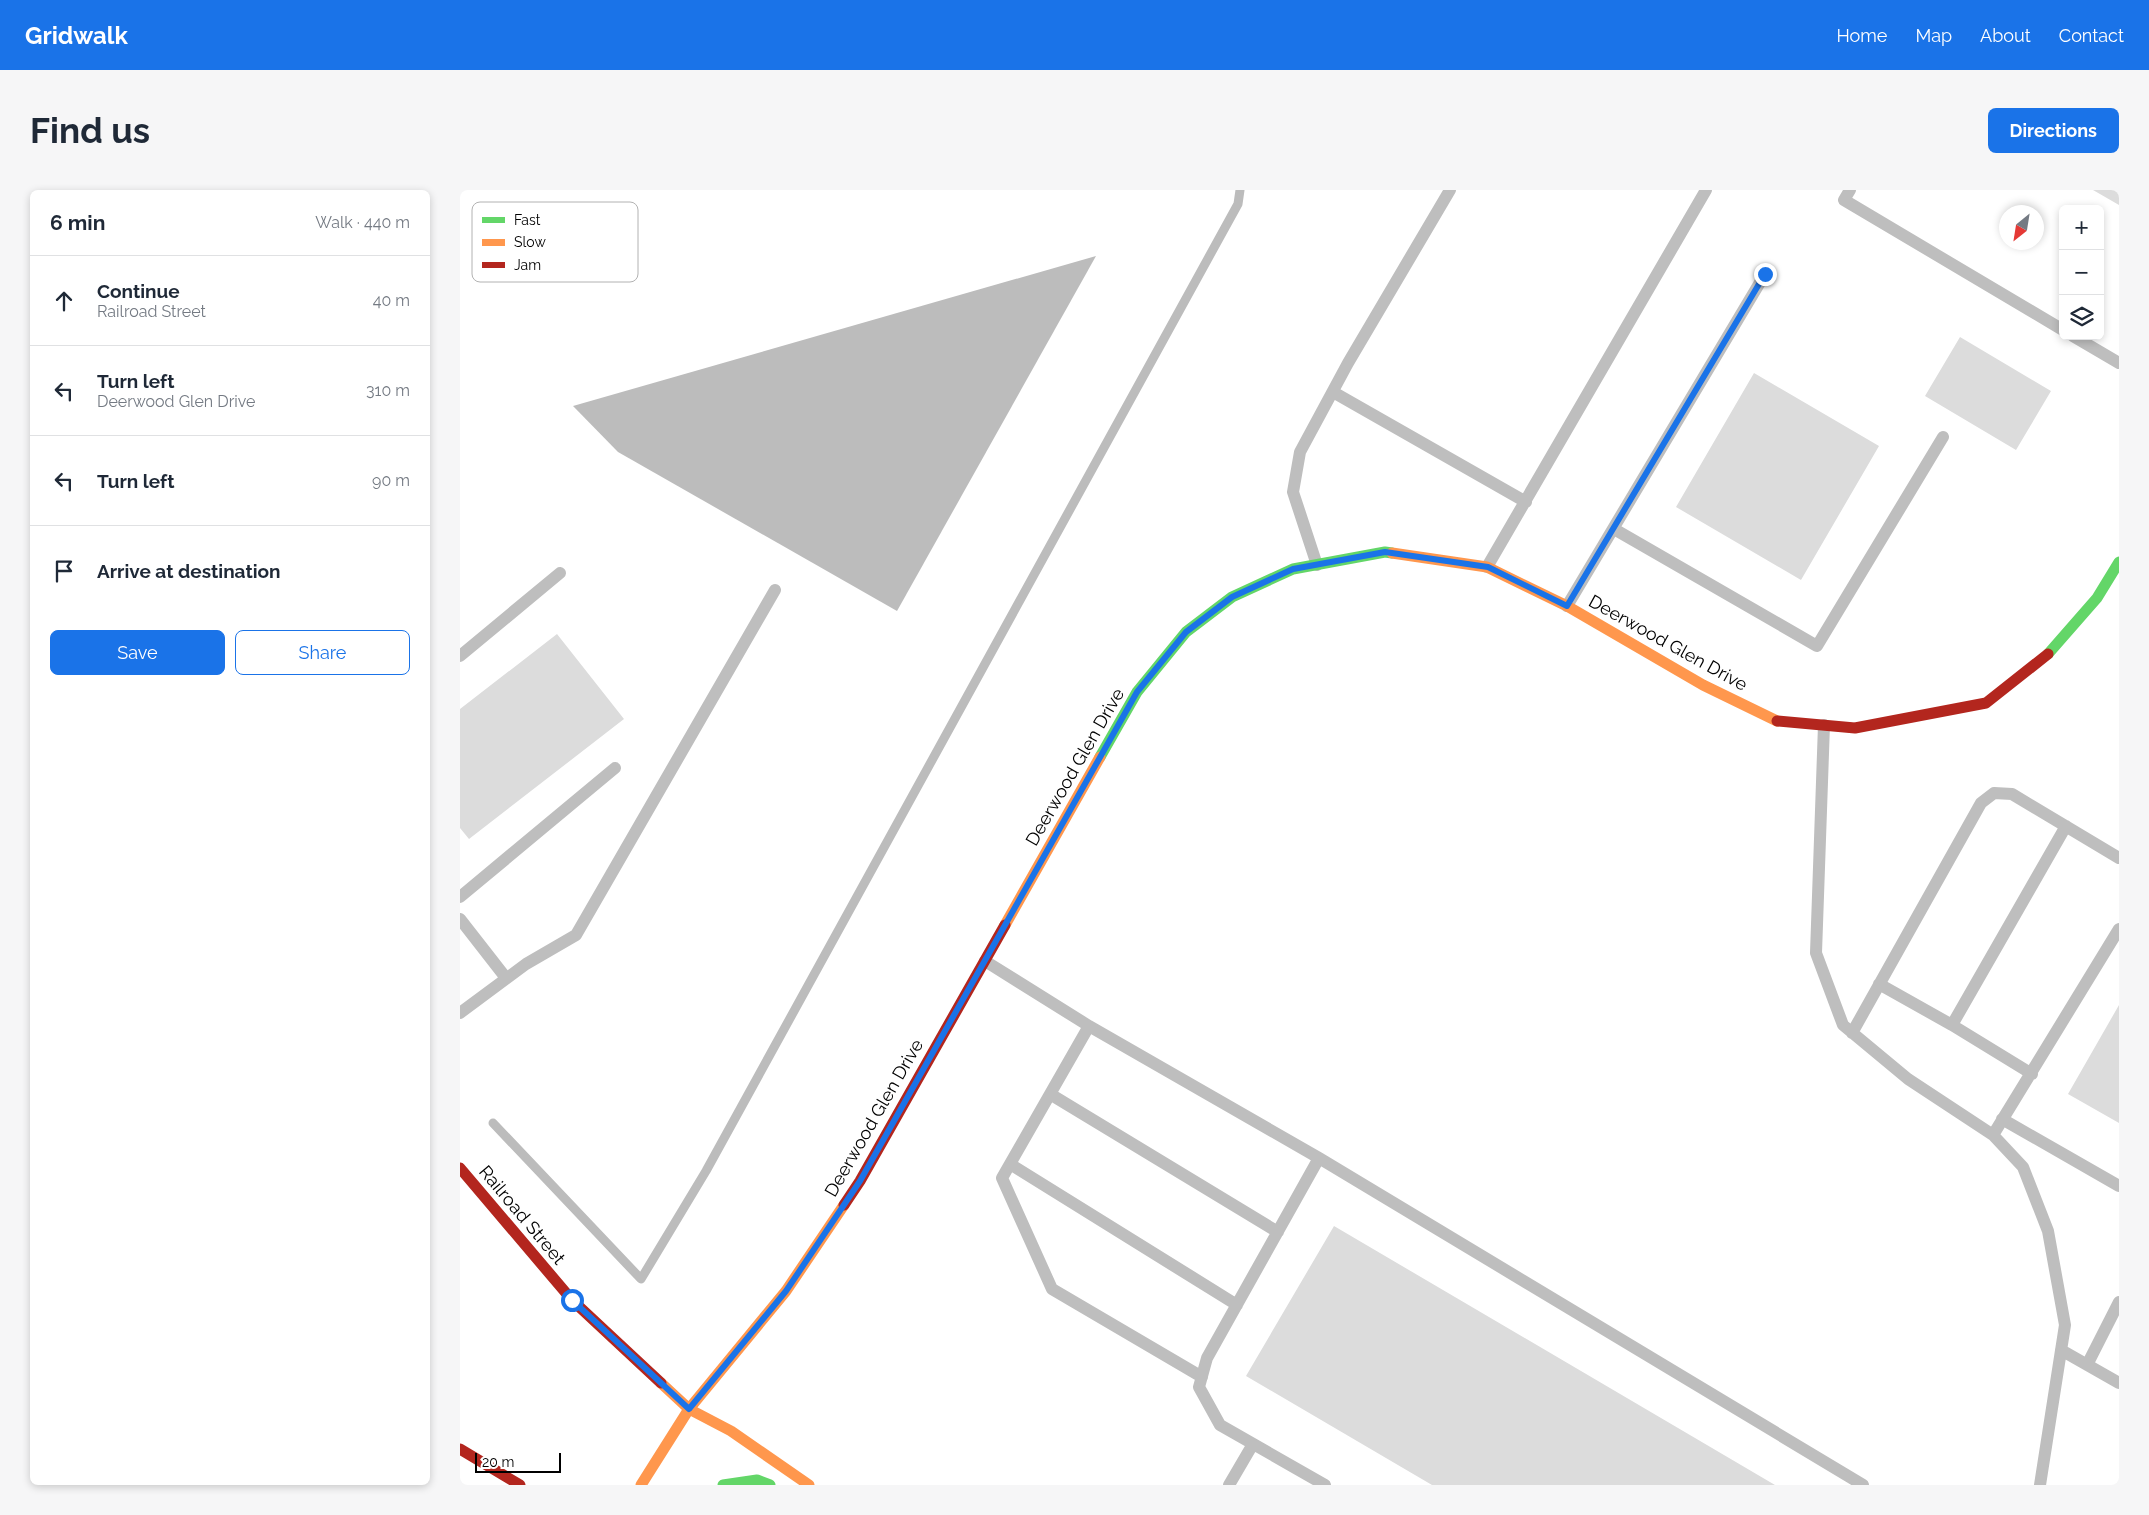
<!DOCTYPE html>
<meta charset="utf-8">
<style>
:root{--surface:#fff;--page:#f6f6f7;--text:#1f2937;--muted:#747a83;--line:#e0e1e3;--accent:#1a73e8}
body{margin:0;font-family:Raleway,sans-serif;background:var(--page);color:var(--text)}
.controls{position:absolute;right:15px;top:15px;display:grid;overflow:hidden;border-radius:8px;box-shadow:0 2px 8px #0003}
.controls button{width:45px;height:45px;display:grid;place-items:center;padding:0;border:0;border-bottom:1px solid var(--line);background:var(--surface);color:var(--text);font:25px sans-serif}
.compass{position:absolute;left:1539px;top:15px;width:45px;height:45px;border-radius:50%;background:var(--surface);box-shadow:0 2px 8px #0003;rotate:210deg}
.scale{position:absolute;left:15px;bottom:12px;width:86px;box-sizing:border-box;padding-left:5px;border:2px solid #000;border-top:0;font-size:14px;line-height:18px;white-space:nowrap;color:#000;-webkit-text-stroke:4px #fff;paint-order:stroke}
.stop{position:absolute;width:15px;height:15px;margin:-11px;border:4px solid #1a73e8;border-radius:50%;background:#fff}
.stop.end{background:#1a73e8;border-color:#fff;box-shadow:0 1px 5px #0008}
.list{margin:0;padding:0;list-style:none}
h2{display:flex;justify-content:space-between;align-items:center;height:65px;margin:0;padding:0 20px;font-size:21px}
h2 small{font-size:16px;font-weight:400;color:var(--muted)}
.list li{display:grid;grid-template-columns:32px 1fr auto;gap:15px;align-items:center;box-sizing:border-box;height:90px;padding:0 20px;border-top:1px solid var(--line)}
.list b{display:block;font-size:19px;white-space:nowrap}
.list p{margin:0;font-size:16px;white-space:nowrap;color:var(--muted)}
.list em{font-size:16px;font-style:normal;color:var(--muted)}
.actions{display:flex;gap:10px;padding:15px 20px}
.actions a{flex:1;padding:11px 0;border:1px solid var(--accent);border-radius:8px;text-align:center;font-size:18px;color:var(--accent)}
.actions .main{background:var(--accent);color:#fff}
.icon{flex:none;width:28px;height:28px;fill:none;stroke:currentColor;stroke-width:2;stroke-linecap:round;stroke-linejoin:round}
.map{position:relative;flex:none;width:1659px;height:1295px;overflow:hidden;border-radius:8px}
header{display:flex;align-items:center;gap:30px;box-sizing:border-box;height:70px;padding:0 25px;background:var(--accent);color:#fff}
header strong{font-size:24px}
nav{display:flex;gap:28px;margin-inline-start:auto;font-size:18px}
.intro{display:flex;align-items:center;justify-content:space-between;box-sizing:border-box;height:120px;padding:0 30px}
h1{margin:0;font-size:35px}
.button{padding:12px 22px;border-radius:8px;background:var(--accent);color:#fff;font-size:18px;font-weight:700}
main{display:flex;gap:30px;padding:0 30px}
aside{flex:1;background:var(--surface);border-radius:8px;box-shadow:0 2px 8px #0003}
.map>svg:first-child{display:block}
</style>
<header>
<strong>Gridwalk</strong>
<nav><a>Home</a><a>Map</a><a>About</a><a>Contact</a></nav>
</header>
<div class="intro"><h1>Find us</h1><a class="button">Directions</a></div>
<main>
<aside>
<h2>6 min<small>Walk · 440 m</small></h2>
<ul class="list">
<li><svg class="icon" aria-label="ahead" viewBox="0 0 24 24"><path d="M12 20V5M6 11l6-6 6 6"/></svg><div><b>Continue</b><p>Railroad Street</p></div><em>40 m</em></li>
<li><svg class="icon" aria-label="left" viewBox="0 0 24 24"><path d="M17 20v-9H6M10 6l-5 5 5 5"/></svg><div><b>Turn left</b><p>Deerwood Glen Drive</p></div><em>310 m</em></li>
<li><svg class="icon" aria-label="left" viewBox="0 0 24 24"><path d="M17 20v-9H6M10 6l-5 5 5 5"/></svg><div><b>Turn left</b></div><em>90 m</em></li>
<li><svg class="icon" aria-label="arrive" viewBox="0 0 24 24"><path d="M6 21V4h12l-3 4 3 4H6"/></svg><div><b>Arrive at destination</b></div></li>
</ul>
<div class="actions"><a class="main">Save</a><a>Share</a></div>
</aside>
<div class="map">
<svg width="1659" height="1295" viewBox="0 0 1659 1295">
<rect width="100%" height="100%" fill="#fff"/>
<path fill="#bcbcbc" d="M636,66l-199,355 -279,-159 -45,-46z"/>
<g fill="none" stroke-linecap="round" stroke-linejoin="round">
<path stroke="#bcbcbc" stroke-width="9" d="M33,933l148,156 65,-108 532,-967 2,-14"/>
</g>
<path fill="#dcdcdc" d="M1633,0h26v15z
M1500,147l91,54 -35,59 -91,-54z
M1294,183l125,73 -78,134 -125,-73z
M97,444l67,85 -155,120 -9,-11v-119z
M1659,815v118l-51,-29z
M874,1036l441,259h-343l-186,-109z"/>
<g fill="none" stroke-linecap="round" stroke-linejoin="round">
<path stroke="#bebebe" stroke-width="12" d="M1390,0l-6,10 219,130
M1613,146l46,27
M873,202l193,110
M1154,339l203,117 126,-209
M857,375l-24,-73 7,-40 48,-89 102,-173
M1027,377l219,-377
M1107,416l198,-332
M0,466l100,-83
M1364,535l-8,228 27,72 65,54 85,56 30,32 25,64 17,94 -25,160
M0,707l155,-129
M0,729l46,59
M525,771l104,65 230,132 544,327
M1419,794l73,41 114,-199
M0,823l66,-49 50,-29 199,-345
M1492,835l80,49
M629,836l-87,152 50,111 150,88
M1392,843l129,-230 13,-10 18,1 107,64
M590,904l228,138
M1542,929l117,67
M1533,945l126,-206
M859,968l-112,200 -8,29 21,38 105,60
M550,974l227,141
M1601,1160l58,33
M1627,1175l32,-63
M769,1295l24,-41"/>
<path stroke="#63d668" stroke-width="11" d="M1588,464l49,-56 22,-36
M640,567l37,-65 49,-60 46,-35 61,-28 92,-17 7,1
M263,1295l34,-5 13,5"/>
<path stroke="#ff974d" stroke-width="11" d="M932,363l95,14 80,39 136,79 74,36
M545,735l95,-168
M201,1193l28,26 42,22 78,54
M181,1295l48,-76 97,-118 58,-86"/>
<path stroke="#b3261e" stroke-width="11" d="M1317,531l78,7 131,-25 62,-49
M0,978l112,132 89,83
M384,1015l16,-24 145,-256
M0,1259l60,36"/>
</g>
<g fill="none" stroke-linecap="round" stroke-linejoin="round">
<path stroke="#1a73e8" stroke-width="6" d="M112,1110l117,109 97,-118 74,-110 277,-489 49,-60 46,-35 61,-28 92,-17 103,15 79,39 198,-332"/>
</g>
<g text-anchor="middle" stroke-width="5" stroke-linejoin="round" paint-order="stroke">
<g font-size="18" fill="#000" stroke="#fff">
<text transform="translate(1208 453) rotate(29)" y="6">Deerwood Glen Drive</text>
<text transform="translate(615 577) rotate(-60)" y="6">Deerwood Glen Drive</text>
<text transform="translate(414 928) rotate(-60)" y="6">Deerwood Glen Drive</text>
<text transform="translate(62 1025) rotate(50)" y="6">Railroad Street</text>
</g>
</g>
<rect x="12" y="12" width="166" height="80" rx="8" fill="#fff" stroke="#b2b2b2" stroke-width="1"/>
<rect x="22" y="27" width="23" height="6" fill="#63d668"/>
<rect x="22" y="49" width="23" height="7" fill="#ff974d"/>
<rect x="22" y="72" width="23" height="6" fill="#b3261e"/>
<g font-size="14" fill="#000">
<text x="54" y="35">Fast</text>
<text x="54" y="57">Slow</text>
<text x="54" y="80">Jam</text>
</g>
</svg>
<div class="controls">
<button>+</button>
<button>−</button>
<button><svg class="icon" aria-label="layers" viewBox="0 0 24 24"><path d="M12 4l9 5-9 5-9-5zM3 14l9 5 9-5"/></svg></button>
</div>
<svg class="compass" viewBox="-18 -18 36 36"><path d="M0-13l5 13h-10z" fill="#e53935"/><path d="M0 13l5-13h-10z" fill="#747a83"/></svg>
<div class="scale">20 m</div>
<div class="stop" style="left:112px;top:1110px"></div>
<div class="stop end" style="left:1305px;top:84px"></div>
</div>
</main>
